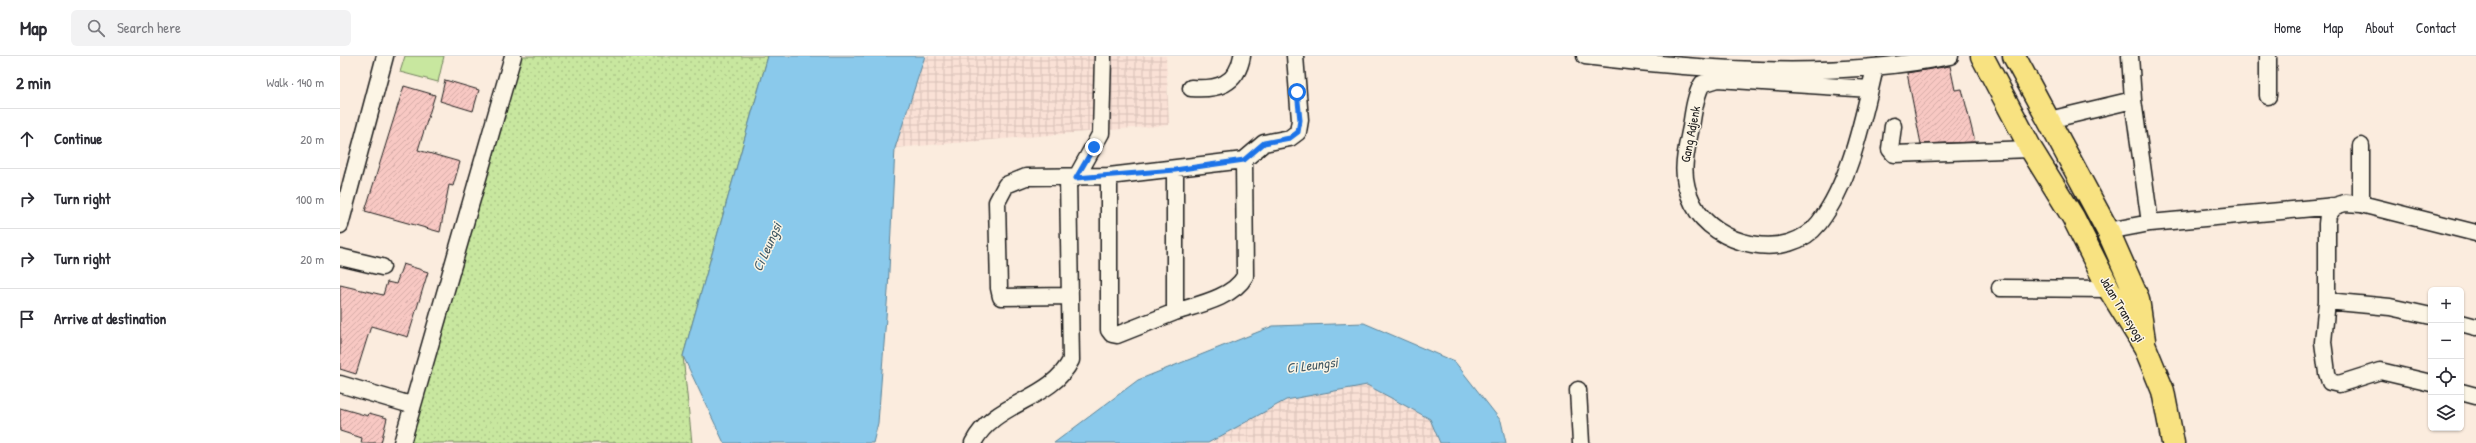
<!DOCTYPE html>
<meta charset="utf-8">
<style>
:root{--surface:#fff;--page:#f2f2f3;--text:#2b2b33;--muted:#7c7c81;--line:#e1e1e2}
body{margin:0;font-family:"Patrick Hand",sans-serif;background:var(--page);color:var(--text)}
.controls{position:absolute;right:12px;bottom:12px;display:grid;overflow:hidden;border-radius:6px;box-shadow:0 1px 3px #0004}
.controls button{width:36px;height:36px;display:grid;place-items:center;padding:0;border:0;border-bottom:1px solid var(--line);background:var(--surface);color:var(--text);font:20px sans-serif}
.stop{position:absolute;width:12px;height:12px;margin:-9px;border:3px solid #1a73e8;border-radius:50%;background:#fff}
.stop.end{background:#1a73e8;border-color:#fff;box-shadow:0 1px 4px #0008}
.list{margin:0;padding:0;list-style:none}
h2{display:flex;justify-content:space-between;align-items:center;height:52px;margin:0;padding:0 16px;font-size:17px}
h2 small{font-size:13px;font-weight:400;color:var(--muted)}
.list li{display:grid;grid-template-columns:26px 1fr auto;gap:12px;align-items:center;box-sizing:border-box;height:60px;padding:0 16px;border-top:1px solid var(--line)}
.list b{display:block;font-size:15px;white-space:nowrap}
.list em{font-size:13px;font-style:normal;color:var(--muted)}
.icon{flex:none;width:22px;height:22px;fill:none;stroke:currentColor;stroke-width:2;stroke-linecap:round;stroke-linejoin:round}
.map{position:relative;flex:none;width:2136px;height:387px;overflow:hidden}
header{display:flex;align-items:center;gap:24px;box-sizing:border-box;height:56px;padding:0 20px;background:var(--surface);border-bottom:1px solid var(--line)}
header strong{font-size:19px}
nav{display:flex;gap:22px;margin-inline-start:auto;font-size:14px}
.search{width:280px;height:36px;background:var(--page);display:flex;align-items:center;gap:10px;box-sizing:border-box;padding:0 14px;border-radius:6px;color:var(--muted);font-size:15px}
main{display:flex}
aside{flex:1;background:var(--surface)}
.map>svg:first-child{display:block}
</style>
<header>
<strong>Map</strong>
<div class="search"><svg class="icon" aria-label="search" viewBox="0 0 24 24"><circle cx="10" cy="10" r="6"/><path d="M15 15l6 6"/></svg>Search here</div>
<nav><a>Home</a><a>Map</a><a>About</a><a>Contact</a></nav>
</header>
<main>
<aside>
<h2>2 min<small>Walk · 140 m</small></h2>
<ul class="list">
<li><svg class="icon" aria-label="ahead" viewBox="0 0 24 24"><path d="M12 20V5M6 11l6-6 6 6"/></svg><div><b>Continue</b></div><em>20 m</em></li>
<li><svg class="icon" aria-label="right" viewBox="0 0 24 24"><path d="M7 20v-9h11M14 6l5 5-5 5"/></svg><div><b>Turn right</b></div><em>100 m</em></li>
<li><svg class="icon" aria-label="right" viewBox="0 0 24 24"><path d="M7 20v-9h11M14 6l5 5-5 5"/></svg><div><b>Turn right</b></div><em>20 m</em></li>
<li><svg class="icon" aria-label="arrive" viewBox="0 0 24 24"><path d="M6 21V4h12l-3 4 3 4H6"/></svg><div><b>Arrive at destination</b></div></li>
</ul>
</aside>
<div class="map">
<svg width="2136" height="387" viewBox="0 0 2136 387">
<defs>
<pattern id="industrial-grid" width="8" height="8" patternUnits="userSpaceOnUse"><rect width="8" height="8" fill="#fae1d6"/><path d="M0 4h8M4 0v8" fill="none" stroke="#d6c0b7"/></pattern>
<pattern id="grass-dots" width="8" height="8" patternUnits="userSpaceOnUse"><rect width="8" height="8" fill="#c8e79f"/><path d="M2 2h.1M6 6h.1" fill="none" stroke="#abc688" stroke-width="1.8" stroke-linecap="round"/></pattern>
<pattern id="building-hatch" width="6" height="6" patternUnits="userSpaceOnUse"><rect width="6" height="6" fill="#f8c8c3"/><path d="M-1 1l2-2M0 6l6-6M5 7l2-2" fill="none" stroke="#d4aba7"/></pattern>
</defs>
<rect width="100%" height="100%" fill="#fbecde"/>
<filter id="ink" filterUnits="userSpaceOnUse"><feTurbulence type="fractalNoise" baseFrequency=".025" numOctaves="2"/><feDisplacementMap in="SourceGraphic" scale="8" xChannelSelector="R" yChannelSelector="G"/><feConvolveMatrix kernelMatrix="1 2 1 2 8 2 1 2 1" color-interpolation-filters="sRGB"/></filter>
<g filter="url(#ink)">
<path fill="url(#industrial-grid)" d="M585,0h241l3,69 -274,23z
M1027,329l63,34 10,24h-232l78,-43z"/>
<path fill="url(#grass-dots)" stroke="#72825e" d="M176,0h252l-85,300 9,87h-293z"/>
<path fill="#c8e79f" stroke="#72825e" d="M65,0h39l-6,26 -38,-10z"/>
<path fill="#8ac9eb" stroke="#5e8498" d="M428,0h157l-30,92 -7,143 -10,132 -5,20h-149l-41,-87z
M1024,267l91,39 46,59 5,22h-66l-10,-24 -63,-34 -81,15 -78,43h-154l84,-63 135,-54z"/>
<path fill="url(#building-hatch)" stroke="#1c1c1c" d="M1610,10l5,24 7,-1 13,53 -54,2 -14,-71z
M105,24l34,10 -6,21 -33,-10z
M64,30l31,9 -17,55 42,12 -7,24 -4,-1 -9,47 -75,-21z
M63,208l25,8 -20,65 -37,-11 -15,48 -16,-5v-84l43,10 4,-13 9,2z
M0,352l28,8 1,-3 18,5 -6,25h-20l1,-5 -22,-7z"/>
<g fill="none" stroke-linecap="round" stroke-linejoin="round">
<defs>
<path id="minor" d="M1245,0c116,14 250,24 365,0
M1790,0l3,44 17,123
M1928,0v40
M851,32c26,2 46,-3 51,-32
M1530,33l-152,-10 -16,5c-7,12 -9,30 -11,43 -6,29 -12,49 2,77 21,42 95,59 126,19 32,-42 44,-105 56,-155
M1709,64l84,-20
M1553,70l-3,23 4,5 137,-5
M835,114v142c22,-7 58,-14 70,-36l-1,-116
M736,122l25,-45 2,-77
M2021,148v-58
M0,169l45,-169
M1768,175l42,-8 185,-17
M0,201l42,10
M1660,232l109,1
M730,240l-69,1 -2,-9 -2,-86 9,-17 20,-8 83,-1
M1987,245l63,6 41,9
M835,256l-58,23 -5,-1 -3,-4v-154l135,-16 20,-17 26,-5 8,-6 2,-12 -5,-64
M2121,267l15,4
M2091,327l-51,-12 -41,13 -9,-2 -3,-9 -4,-31 4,-41v-77l1,-9 7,-9 10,-3 16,1 115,29
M0,328l71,21
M1238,334l3,53
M2121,336l15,4
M62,387l111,-387
M633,387c21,-42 78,-42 98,-83l-3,-182"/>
<path id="highway" d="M1642,0l49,93 42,68 36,72 36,58 18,44 10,52
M1674,0l94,175 30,68 6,41"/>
</defs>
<use href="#minor" stroke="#1c1c1c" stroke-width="19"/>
<use href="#highway" stroke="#1c1c1c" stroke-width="25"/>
<use href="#minor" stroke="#fcf5e5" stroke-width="16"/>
<use href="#highway" stroke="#f8e281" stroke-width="22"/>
</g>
</g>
<g fill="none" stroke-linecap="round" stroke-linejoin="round" filter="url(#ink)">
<path stroke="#1a73e8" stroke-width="5" d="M754,91l-18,31 99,-8 69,-10 20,-17 26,-5 8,-6 2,-12 -3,-28"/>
</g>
<g text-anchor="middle" stroke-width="3" stroke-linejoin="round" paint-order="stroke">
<g font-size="13" fill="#1c1c1c" stroke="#fcf5e5">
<text transform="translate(1350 78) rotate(-79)" y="5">Gang Adjenk</text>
<text transform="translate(1783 253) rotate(59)" y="5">Jalan Transyogi</text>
</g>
<g font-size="14" font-style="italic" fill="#425964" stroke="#fcf5e5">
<text transform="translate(427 191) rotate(-66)" y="5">Ci Leungsi</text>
<text transform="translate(972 309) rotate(-7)" y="5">Ci Leungsi</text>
</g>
</g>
</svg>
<div class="controls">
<button>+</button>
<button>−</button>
<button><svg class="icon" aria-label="locate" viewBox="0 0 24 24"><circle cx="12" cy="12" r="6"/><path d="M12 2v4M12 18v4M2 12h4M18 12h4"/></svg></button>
<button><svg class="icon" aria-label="layers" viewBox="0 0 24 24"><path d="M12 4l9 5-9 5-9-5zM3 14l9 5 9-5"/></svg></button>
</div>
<div class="stop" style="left:957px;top:36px"></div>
<div class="stop end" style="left:754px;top:91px"></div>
</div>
</main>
